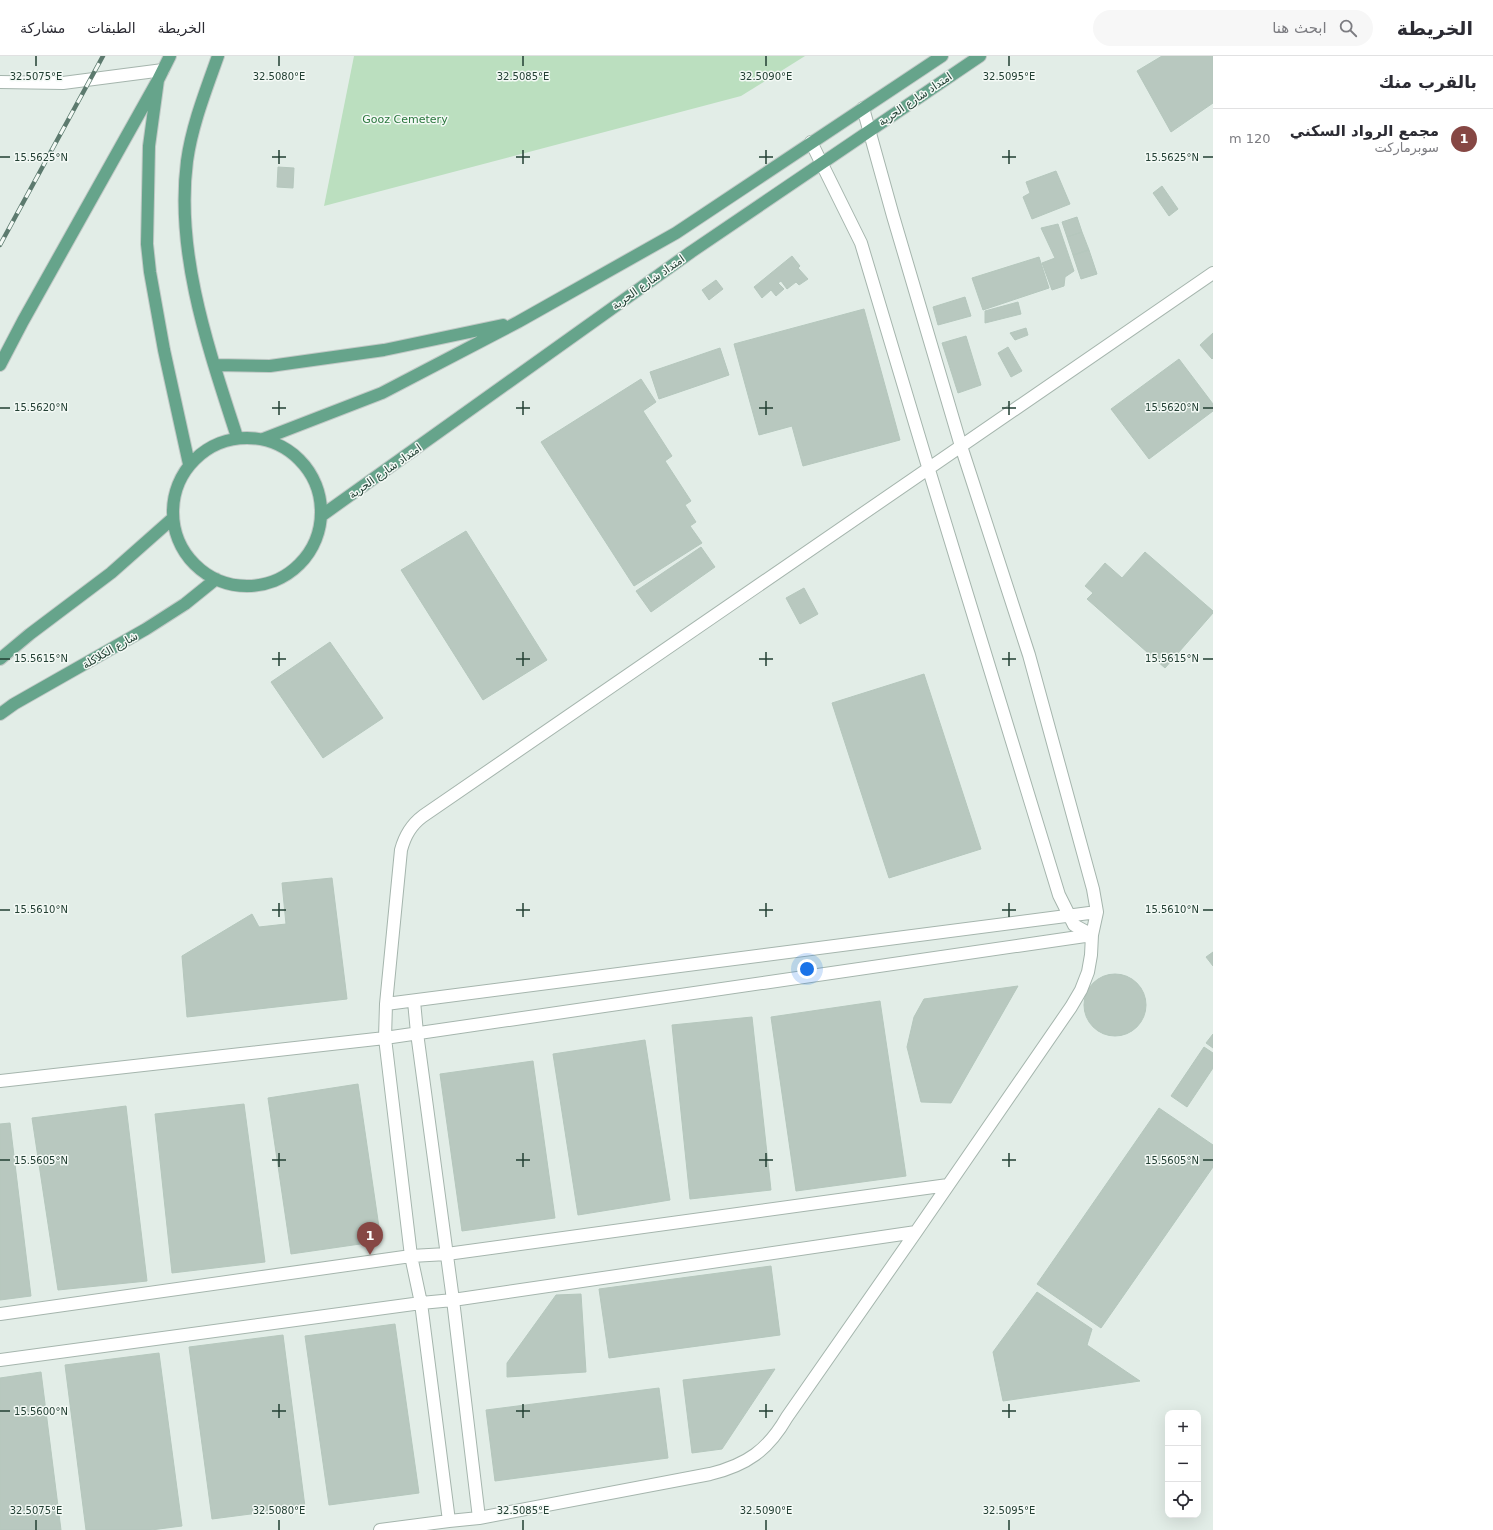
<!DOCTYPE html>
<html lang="ar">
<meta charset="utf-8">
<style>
:root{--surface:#fff;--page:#f7f7f7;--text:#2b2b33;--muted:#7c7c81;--line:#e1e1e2;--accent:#864744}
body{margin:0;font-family:"DejaVu Sans","Noto Sans Arabic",sans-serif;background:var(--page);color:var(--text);direction:rtl}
.controls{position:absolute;right:12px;bottom:12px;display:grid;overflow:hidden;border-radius:8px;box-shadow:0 4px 16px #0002}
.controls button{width:36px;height:36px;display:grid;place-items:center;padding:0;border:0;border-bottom:1px solid var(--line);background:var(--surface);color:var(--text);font:20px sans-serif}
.you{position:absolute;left:807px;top:913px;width:14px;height:14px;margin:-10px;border:3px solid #fff;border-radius:50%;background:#1a73e8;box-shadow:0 0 0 6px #1a73e833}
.badge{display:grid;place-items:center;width:26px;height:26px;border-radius:50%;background:var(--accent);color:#fff;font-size:13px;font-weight:700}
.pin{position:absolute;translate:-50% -33px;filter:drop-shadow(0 1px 2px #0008)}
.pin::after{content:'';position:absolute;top:21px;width:14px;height:12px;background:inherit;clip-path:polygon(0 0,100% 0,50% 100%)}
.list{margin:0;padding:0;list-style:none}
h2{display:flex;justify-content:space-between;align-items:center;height:52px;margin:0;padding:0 16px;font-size:17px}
h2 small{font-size:13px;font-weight:400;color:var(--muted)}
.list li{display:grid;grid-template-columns:26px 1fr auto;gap:12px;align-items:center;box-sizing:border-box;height:60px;padding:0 16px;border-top:1px solid var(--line)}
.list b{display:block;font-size:15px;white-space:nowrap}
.list p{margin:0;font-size:13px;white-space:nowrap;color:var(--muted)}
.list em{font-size:13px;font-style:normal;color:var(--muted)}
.icon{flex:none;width:22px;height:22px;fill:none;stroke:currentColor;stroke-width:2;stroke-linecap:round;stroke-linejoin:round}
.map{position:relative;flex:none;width:1213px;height:1474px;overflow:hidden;direction:ltr}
header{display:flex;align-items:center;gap:24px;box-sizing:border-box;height:56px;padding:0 20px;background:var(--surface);border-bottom:1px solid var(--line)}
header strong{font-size:19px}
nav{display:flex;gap:22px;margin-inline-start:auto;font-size:14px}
.search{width:280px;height:36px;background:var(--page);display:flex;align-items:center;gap:10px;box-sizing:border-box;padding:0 14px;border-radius:22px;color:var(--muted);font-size:15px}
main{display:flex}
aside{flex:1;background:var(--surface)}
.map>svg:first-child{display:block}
</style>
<header>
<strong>الخريطة</strong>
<div class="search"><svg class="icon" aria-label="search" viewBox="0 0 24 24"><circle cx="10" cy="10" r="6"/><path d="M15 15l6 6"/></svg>ابحث هنا</div>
<nav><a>الخريطة</a><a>الطبقات</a><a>مشاركة</a></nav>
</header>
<main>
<aside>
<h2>بالقرب منك<small></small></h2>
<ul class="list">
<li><span class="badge">1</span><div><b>مجمع الرواد السكني</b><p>سوبرماركت</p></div><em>120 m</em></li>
</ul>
</aside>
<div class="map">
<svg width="1213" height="1474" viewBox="0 0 1213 1474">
<rect width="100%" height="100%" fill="#e2ede7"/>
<path fill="#bbdfbf" d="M354,0h451l-64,40 -417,110z"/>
<path fill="#b8c8bf" stroke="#b5c7bd" d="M1162,0h51v47l-42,29 -34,-61z
M278,111l16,1 -1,20 -16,-1z
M1056,115l14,33 -38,15 -9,-22 7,-4 -4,-11z
M1162,130l16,23 -9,7 -16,-23z
M1077,161l5,15 -15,5 -5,-15z
M1058,168l16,47 -9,6 -1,9 -12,4 -10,-27 13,-5 -14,-30z
M1082,176l7,18 -16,5 -6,-18z
M1089,194l8,24 -16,5 -8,-24z
M792,200l8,10 -2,2 10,11 -9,6 -3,-3 -9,7 -6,-8 -3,2 6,6 -8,7 -5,-6 -9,8 -8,-11z
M1039,201l10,31 -66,22 -11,-32z
M716,224l7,9 -14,11 -7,-10z
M965,241l6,19 -33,9 -5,-18z
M1018,246l3,12 -36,9v-12z
M864,253l36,131 -97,26 -11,-40 -33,9 -25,-91z
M1026,272l2,7 -13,5 -5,-7z
M1213,277v25l-1,1 -12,-14z
M966,280l15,49 -23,8 -16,-50z
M1008,291l14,24 -11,6 -13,-24z
M720,292l9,27 -70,24 -9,-27z
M1179,303l34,45v7l-64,48 -38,-50z
M641,323l15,23 -13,9 29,45 -7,5 26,40 -6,4 11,17 -6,4 12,17 -68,43 -93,-144z
M466,475l81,129 -64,40 -82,-130z
M701,491l14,20 -64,45 -15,-21z
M1145,496l68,59v2l-48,55 -78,-69 6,-6 -8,-7 20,-23 17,15z
M804,532l14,26 -18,10 -14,-26z
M330,586l53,76 -60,40 -52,-76z
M924,618l57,175 -92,29 -57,-175z
M332,822l15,121 -160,18 -5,-61 70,-42 7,13 27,-3 -4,-41z
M1213,896v14l-7,-9z
M1084 949a31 31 0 1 1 62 0a31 31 0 1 1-62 0Z
M1018,930l-67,117 -30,-1 -14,-55 7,-30 10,-18z
M880,945l26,175 -110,15 -25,-174z
M752,961l19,173 -81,9 -18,-174z
M1213,978v14l-7,-5z
M645,984l25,160 -92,15 -25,-161z
M1204,991l9,6v15l-26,39 -16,-11z
M533,1005l22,157 -93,13 -22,-157z
M358,1028l23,157 -90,13 -23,-156z
M244,1048l21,158 -93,11 -17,-159z
M126,1050l21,175 -89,9 -26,-172z
M1159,1052l54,37v22l-112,161 -64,-44z
M10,1067l21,173 -31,4v-176z
M771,1210l9,69 -171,23 -10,-69z
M1037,1236l55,37 -5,16 53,36 -137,20 -10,-49z
M581,1238l5,78 -79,5v-14l49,-68z
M395,1268l24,169 -90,12 -24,-169z
M283,1279l22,172 -93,12 -23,-172z
M159,1297l23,173 -31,4h-65l-21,-165z
M775,1313l-53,80 -30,4 -9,-73z
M41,1316l20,158h-61v-152z
M659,1332l9,70 -173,23 -9,-71z"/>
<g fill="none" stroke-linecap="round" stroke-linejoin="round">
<defs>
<path id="minor" d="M0,26l63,1 100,-13
M811,86l50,101 68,227 130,425 15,30 18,10
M414,945l3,32 36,267 26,218
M386,948l711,-92
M0,1025l385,-43 707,-103
M0,1258l411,-58 36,-2 501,-69
M0,1304l421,-57 32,-3 463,-68
M449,1465l-28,-218 -10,-47 -26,-218 1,-34 15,-154c4,-15 10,-25 22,-34l790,-543
M380,1474l69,-9 30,-3 231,-44c37,-9 58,-24 77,-57l129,-185 155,-225 10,-17 7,-18 3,-17 1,-20 5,-23 -4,-23 -64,-234 -68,-209 -68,-230 -30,-108"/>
<path id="major" d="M218,0c-12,34 -26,69 -31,105 -12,93 22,189 50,276
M158,24l-9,66 -2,98 3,28 14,78 25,114
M0,309l23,-44 135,-241 12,-24
M215,309l55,1 114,-16 119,-25
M173 456a74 74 0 1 1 148 0a74 74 0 1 1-148 0Z
M263,383l119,-46 136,-71 158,-89 266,-177
M321,460l370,-264 289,-196
M0,603l30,-25 81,-61 61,-54
M0,658l14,-10 132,-75 39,-25 31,-25"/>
</defs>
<use href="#minor" stroke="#a5b5ad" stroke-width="14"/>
<use href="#major" stroke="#c1c9c6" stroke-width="14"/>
<use href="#minor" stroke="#fff" stroke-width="12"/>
<use href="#major" stroke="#66a48b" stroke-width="12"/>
<defs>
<path id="rail" d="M0,189l103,-189"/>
</defs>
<use href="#rail" stroke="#5c7a6e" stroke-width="4.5"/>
<use href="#rail" stroke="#f3f9f5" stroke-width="3" stroke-dasharray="9" stroke-linecap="butt"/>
</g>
<path fill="none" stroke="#223f33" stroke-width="1.5" d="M36,0v10M279,0v10M523,0v10M766,0v10M1009,0v10M279,94v14M523,94v14M766,94v14M1009,94v14M0,101h10M272,101h14M516,101h14M759,101h14M1002,101h14M1203,101h10M279,345v14M523,345v14M766,345v14M1009,345v14M0,352h10M272,352h14M516,352h14M759,352h14M1002,352h14M1203,352h10M279,596v14M523,596v14M766,596v14M1009,596v14M0,603h10M272,603h14M516,603h14M759,603h14M1002,603h14M1203,603h10M279,847v14M523,847v14M766,847v14M1009,847v14M0,854h10M272,854h14M516,854h14M759,854h14M1002,854h14M1203,854h10M279,1097v14M523,1097v14M766,1097v14M1009,1097v14M0,1104h10M272,1104h14M516,1104h14M759,1104h14M1002,1104h14M1203,1104h10M279,1348v14M523,1348v14M766,1348v14M1009,1348v14M0,1355h10M272,1355h14M516,1355h14M759,1355h14M1002,1355h14M36,1464v10M279,1464v10M523,1464v10M766,1464v10M1009,1464v10"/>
<g text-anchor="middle" stroke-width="3" stroke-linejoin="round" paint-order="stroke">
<g font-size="11" fill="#223f33" stroke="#f3f9f5">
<text transform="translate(915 43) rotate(-34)" y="4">امتداد شارع الحرية</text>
<text transform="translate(648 226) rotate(-35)" y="4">امتداد شارع الحرية</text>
<text transform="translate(385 415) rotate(-35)" y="4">امتداد شارع الحرية</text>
<text transform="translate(110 594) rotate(-30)" y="4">شارع الكلاكلة</text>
</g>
<g font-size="11" fill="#2a773d" stroke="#f3f9f5">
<text x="405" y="67">Gooz Cemetery</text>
</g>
</g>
<g font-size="10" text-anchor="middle" fill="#223f33" stroke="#f3f9f5" stroke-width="3" stroke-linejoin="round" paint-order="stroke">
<text x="36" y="24">32.5075°E</text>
<text x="279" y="24">32.5080°E</text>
<text x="523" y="24">32.5085°E</text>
<text x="766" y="24">32.5090°E</text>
<text x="1009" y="24">32.5095°E</text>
<text x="41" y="105">15.5625°N</text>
<text x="1172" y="105">15.5625°N</text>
<text x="41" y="355">15.5620°N</text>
<text x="1172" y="355">15.5620°N</text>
<text x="41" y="606">15.5615°N</text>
<text x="1172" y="606">15.5615°N</text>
<text x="41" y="857">15.5610°N</text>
<text x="1172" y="857">15.5610°N</text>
<text x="41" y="1108">15.5605°N</text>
<text x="1172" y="1108">15.5605°N</text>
<text x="41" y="1359">15.5600°N</text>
<text x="36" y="1458">32.5075°E</text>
<text x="279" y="1458">32.5080°E</text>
<text x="523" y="1458">32.5085°E</text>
<text x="766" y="1458">32.5090°E</text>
<text x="1009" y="1458">32.5095°E</text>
</g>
</svg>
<div class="controls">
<button>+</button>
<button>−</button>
<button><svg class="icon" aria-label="locate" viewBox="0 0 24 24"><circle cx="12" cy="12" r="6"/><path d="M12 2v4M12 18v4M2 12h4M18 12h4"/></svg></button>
</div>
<div class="you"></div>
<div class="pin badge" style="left:370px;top:1199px">1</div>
</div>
</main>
